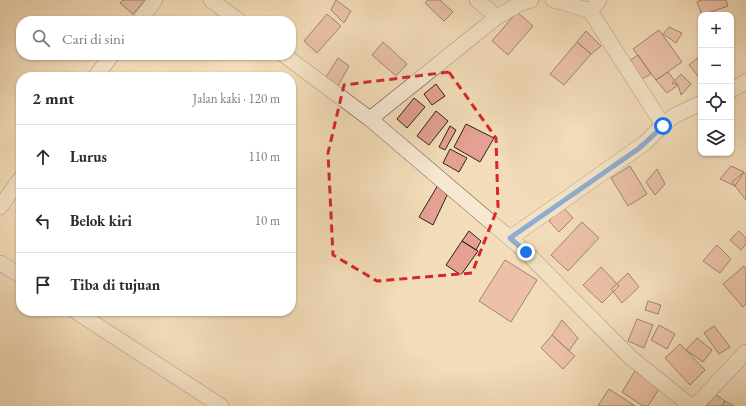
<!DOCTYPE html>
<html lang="id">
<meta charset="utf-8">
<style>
:root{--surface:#fff;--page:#f7f7f7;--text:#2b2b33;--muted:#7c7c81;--line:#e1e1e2}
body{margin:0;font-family:"EB Garamond",serif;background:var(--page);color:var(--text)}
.controls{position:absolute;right:12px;top:12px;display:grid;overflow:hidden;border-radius:8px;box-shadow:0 1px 3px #0004}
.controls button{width:36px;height:36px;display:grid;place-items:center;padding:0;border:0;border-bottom:1px solid var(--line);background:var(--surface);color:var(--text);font:20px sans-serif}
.stop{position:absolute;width:12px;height:12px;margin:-9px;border:3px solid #1a73e8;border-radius:50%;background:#fff}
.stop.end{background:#1a73e8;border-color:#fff;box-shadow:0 1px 4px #0008}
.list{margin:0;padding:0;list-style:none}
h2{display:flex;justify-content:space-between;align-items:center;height:52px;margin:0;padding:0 16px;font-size:17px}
h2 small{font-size:13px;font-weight:400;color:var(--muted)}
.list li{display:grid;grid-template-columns:26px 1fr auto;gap:12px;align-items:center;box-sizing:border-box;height:64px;padding:0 16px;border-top:1px solid var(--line)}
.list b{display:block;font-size:15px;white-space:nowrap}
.list em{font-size:13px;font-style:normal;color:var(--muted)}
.icon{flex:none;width:22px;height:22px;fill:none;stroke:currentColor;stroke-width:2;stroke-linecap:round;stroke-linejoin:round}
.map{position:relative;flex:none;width:746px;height:406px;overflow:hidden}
.search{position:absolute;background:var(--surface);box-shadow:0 1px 3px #0004;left:16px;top:16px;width:280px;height:44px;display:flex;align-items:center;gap:10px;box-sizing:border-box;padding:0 14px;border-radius:16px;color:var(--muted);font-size:15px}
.panel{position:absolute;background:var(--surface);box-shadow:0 1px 3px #0004;left:16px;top:72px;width:280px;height:244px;border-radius:16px}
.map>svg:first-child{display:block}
</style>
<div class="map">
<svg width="746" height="406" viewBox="0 0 746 406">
<rect width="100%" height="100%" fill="#f3dcb9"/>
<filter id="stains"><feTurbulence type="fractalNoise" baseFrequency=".005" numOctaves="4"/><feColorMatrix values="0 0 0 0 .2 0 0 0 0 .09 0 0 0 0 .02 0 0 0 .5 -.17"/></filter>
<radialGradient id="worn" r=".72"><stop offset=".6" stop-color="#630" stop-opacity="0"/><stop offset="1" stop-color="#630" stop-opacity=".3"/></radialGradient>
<path fill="#e4a092" stroke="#2f2317" d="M123,0h22l-12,14 -13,-11z
M336,0l15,11 -7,12 -13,-13z
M428,0h12l13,12 -9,9 -19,-18z
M702,0h24l2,6 -26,9 -5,-13z
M517,12l16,14 -25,29 -16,-14z
M327,14l14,12 -24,27 -13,-12z
M669,27l13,6 -6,10 -13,-9z
M659,30l23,32 -26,18 -23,-31z
M586,31l15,15 -10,8 -14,-12z
M383,42l24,22 -11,12 -24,-21z
M577,42l14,12 -27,31 -14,-11z
M638,55l13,19 -15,8 -10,-19z
M701,55v25l-12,-15z
M338,58l11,8 -11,20 -12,-9z
M668,72l10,13 -11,8 -11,-13z
M681,74l10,10 -10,11 -3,-10 -6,-2z
M436,84l9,12 -13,9 -8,-11z
M414,98l11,9 -18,21 -10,-9z
M436,111l12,10 -19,24 -12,-9z
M466,124l28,14 -14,24 -26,-15z
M450,126l6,4 -11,20 -6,-3z
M450,149l17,9 -8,14 -16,-9z
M630,166l17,28 -19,12 -17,-28z
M731,166l13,6 -9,14 -15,-7z
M657,169l8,15 -10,11 -9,-13z
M744,172l2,2v26l-14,-18z
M438,185l11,6 -16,34 -14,-8z
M563,207l10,11 -14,14 -10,-11z
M582,222l17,16 -31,33 -17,-16z
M469,231l12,10 -5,9 -14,-9z
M739,231l7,7v6l-5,6 -11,-10z
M462,241l16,10 -17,24 -15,-10z
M717,245l14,14 -11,14 -17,-12z
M505,260l32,20 -26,42 -32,-21z
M744,266l2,3v35l-3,3 -20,-23z
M601,267l18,19 -17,17 -19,-18z
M628,273l11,14 -17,16 -11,-14z
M648,301l13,4 -3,9 -13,-4z
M637,319l16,6 -9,23 -16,-7z
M562,320l16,18 -9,13 -17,-16z
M659,325l16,9 -8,15 -16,-9z
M714,326l16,21 -11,7 -15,-21z
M552,335l23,21 -12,13 -22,-21z
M697,338l15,12 -9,12 -17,-12z
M680,344l25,26 -15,15 -25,-27z
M635,371l24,18 -11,17h-5l-21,-14z
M609,389l26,17h-37z
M715,394l10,7 -3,5h-15z
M725,401l9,5h-12z"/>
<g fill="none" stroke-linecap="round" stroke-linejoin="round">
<defs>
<path id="minor" d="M211,0l28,21
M590,11l9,-11
M497,17l24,-14 10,-3
M139,21l16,-21
M284,55l86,64 156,133 104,105 61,49
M95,77l17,-22
M731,90l8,-4 7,-5
M370,119l127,-102 -20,-17
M663,125l11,-9 27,-13
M0,207l21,-29
M510,238l135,-95 18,-18 -73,-114 -25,-8 -12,-3
M0,263l21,13
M75,311l146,95
M695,406l51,-54"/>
</defs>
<use href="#minor" stroke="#605140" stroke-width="16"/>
<use href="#minor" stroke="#f7e8d2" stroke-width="15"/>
</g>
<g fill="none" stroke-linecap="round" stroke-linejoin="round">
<path stroke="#1a73e8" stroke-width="5" d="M526,252l-16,-14 128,-89 7,-6 18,-17"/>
</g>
<path d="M0 0H746V406H0ZM449,72l47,66 2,69 -26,66 -95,8 -44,-26 -5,-102 16,-68z" fill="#f3dcb9" fill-opacity=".55" fill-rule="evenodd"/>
<path fill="none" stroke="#d62828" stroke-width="3" stroke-dasharray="8 5" stroke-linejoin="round" d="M449,72l47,66 2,69 -26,66 -95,8 -44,-26 -5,-102 16,-68z"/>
<rect width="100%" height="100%" filter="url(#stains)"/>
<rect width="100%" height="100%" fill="url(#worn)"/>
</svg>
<div class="controls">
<button>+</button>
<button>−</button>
<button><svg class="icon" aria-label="locate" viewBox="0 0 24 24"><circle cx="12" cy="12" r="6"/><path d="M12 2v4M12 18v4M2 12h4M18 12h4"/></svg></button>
<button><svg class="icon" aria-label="layers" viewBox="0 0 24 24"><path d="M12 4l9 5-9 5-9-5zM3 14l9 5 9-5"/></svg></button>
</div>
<div class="stop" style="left:663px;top:126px"></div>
<div class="stop end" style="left:526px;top:252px"></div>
<div class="search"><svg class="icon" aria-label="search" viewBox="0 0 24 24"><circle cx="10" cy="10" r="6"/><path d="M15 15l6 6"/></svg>Cari di sini</div>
<section class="panel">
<h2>2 mnt<small>Jalan kaki · 120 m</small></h2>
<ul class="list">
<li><svg class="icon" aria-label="ahead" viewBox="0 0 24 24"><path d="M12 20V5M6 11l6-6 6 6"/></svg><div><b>Lurus</b></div><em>110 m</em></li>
<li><svg class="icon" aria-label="left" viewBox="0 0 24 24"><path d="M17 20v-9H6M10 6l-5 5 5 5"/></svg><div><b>Belok kiri</b></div><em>10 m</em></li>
<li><svg class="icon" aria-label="arrive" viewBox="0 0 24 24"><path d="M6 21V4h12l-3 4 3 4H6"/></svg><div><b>Tiba di tujuan</b></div></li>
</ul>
</section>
</div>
